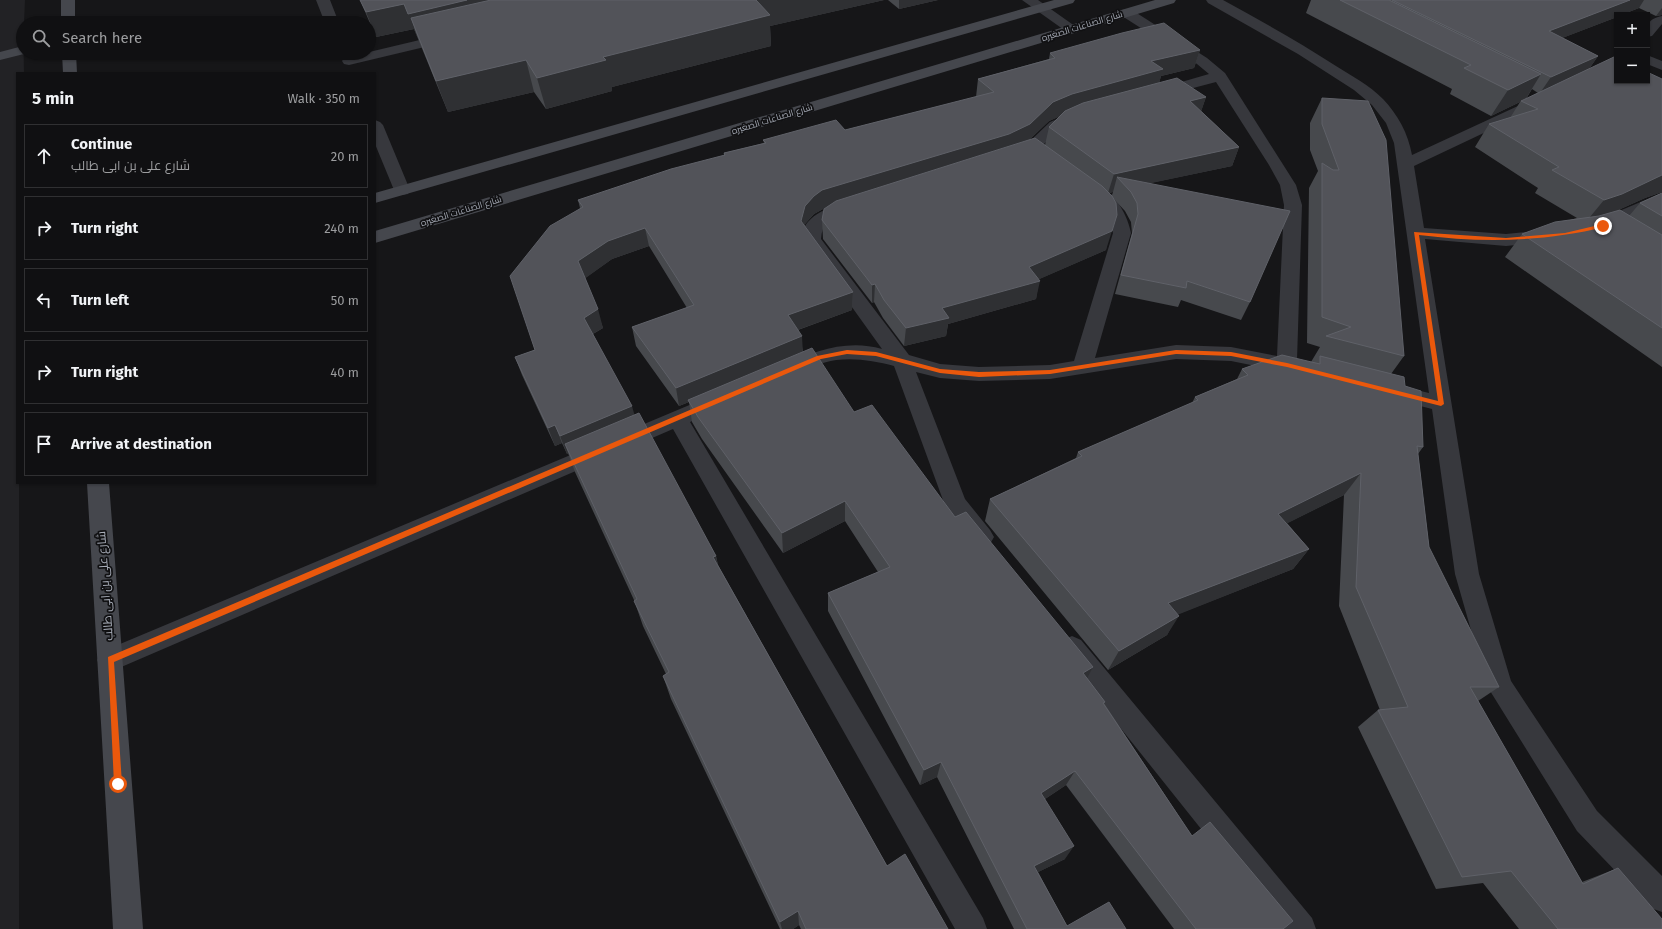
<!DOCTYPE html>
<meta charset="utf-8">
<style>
:root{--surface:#101012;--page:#1e1e20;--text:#f1f3f6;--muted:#9c9d9f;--line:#303032}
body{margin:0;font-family:"Fira Sans",Cairo,sans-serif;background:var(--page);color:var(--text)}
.controls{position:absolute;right:12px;top:12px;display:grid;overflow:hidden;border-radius:0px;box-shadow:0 1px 3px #0004}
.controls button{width:36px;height:36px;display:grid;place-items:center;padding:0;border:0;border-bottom:1px solid var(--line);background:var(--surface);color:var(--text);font:20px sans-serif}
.stop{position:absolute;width:12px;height:12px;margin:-9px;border:3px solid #ea580c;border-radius:50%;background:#fff}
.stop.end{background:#ea580c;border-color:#fff;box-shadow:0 1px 4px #0008}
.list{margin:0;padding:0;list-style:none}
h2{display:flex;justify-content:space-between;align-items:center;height:52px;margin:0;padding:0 16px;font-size:17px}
h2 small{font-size:13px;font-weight:400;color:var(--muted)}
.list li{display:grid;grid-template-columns:26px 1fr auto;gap:12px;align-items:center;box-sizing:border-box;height:64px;margin:0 8px 8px;padding:0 8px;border:1px solid var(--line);border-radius:0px}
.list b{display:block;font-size:15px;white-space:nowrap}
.list p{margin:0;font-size:13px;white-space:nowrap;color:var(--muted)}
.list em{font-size:13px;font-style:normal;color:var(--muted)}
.icon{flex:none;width:22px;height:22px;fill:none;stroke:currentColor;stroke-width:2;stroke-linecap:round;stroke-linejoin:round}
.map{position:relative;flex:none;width:1662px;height:929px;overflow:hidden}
.search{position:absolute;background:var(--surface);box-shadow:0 1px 3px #0004;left:16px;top:16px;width:360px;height:44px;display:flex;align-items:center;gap:10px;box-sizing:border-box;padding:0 14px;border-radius:22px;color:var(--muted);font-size:15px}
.panel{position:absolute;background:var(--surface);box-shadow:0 1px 3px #0004;left:16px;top:72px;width:360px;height:412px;border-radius:0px}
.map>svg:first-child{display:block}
</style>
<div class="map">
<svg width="1662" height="929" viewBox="0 0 1662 929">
<rect width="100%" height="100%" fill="#161618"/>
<path fill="#222225" d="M0,0h25l-1,23h-1l1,50h-7v410h2v446h-19z"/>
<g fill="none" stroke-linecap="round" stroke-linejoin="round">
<path fill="#37383d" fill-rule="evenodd" d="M316,0h14l9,23h-14z
M1022,0h16l41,29 -2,3h-10z
M449,33l5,1 2,3 -2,3 -105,25 -5,-1 -2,-3 2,-3z
M375,120l5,2 3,3 27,65 -2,4 -6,1 -6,-1 -2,-4 -19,-46z"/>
<path fill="#37383d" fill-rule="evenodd" d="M1206,0h17c38,21 76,42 113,66 16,10 33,19 47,33 15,16 25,34 29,56l123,-57h10l3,3 -3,3 -131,62 10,62 82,6 42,-4 6,2 3,4 -3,4 -6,2 -42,4 -81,-7 54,335 32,107 86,130 65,65v36l-11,-4 -74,-77 -90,-145 -32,-112 -23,-165 -47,-12 -3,-5 3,-5 7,-3 37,9 -35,-250 -8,-20 -14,-18 -18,-15 -56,-36 -90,-51z
M1127,9l5,1 75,48 18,15 71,112 6,20 -5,155 5,2 3,5 -3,5 -7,2 -64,-13 -55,-2 -126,20 -71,2 -39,-3 -24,-6 49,127 25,31 4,7 -4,7 -8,3 -8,-3 -27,-33 -53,-145c-23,-6 -48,-10 -71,-3 -14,5 -25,17 -40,12l-3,-5 3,-5c32,-14 64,-26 99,-16l-76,-106c-16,-23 34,-44 51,-40l3,4c-11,15 -36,0 -39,32l88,116 31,9 39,3 71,-2 24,-4 39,-128 -7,-21 -17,-18 2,-4c22,-5 37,26 40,43l-36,125 81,-13 55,2 46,9 7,-151 -4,-20 -11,-20 -53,-83 -57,15 -5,-1 -2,-3 2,-3 55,-16 -12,-10 -75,-48 -2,-3 2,-3z
M1662,16v8l-10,12 -5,1c0,-13 1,-18 15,-21z
M1647,55l15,6v9l-15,-6z
M1074,112l5,2 3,3c-5,7 -15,7 -22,12 -15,11 -30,37 -52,31l-2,-3 2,-3 19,-10 23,-22z
M1662,193v11l-57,26 -6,1 -6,-1 -3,-4 3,-4z
M718,393l7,3 3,5 -3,5 -35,16 293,496 4,11h-32l-282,-500 -554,239 -9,4 -9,-4 -4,-8 4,-8z
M1072,636l9,4 231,278 4,11h-35l-218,-273 -4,-8 4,-8z"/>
<path fill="#45474d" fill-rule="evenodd" d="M61,0h14v23h-14z
M1054,0h21l-2,3 -698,200v-10z
M1155,0h21l-2,3 -799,240v-12z
M23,46v7h5l-28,7v-8z
M62,53h14l1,20h-14z
M87,483h22l34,446h-30z"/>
</g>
<path fill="#47494d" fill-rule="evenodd" d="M360,0h524l-114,26 1,20 -159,41v4l-66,18 -12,-17 -86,20 -34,-83 -38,8z
M888,0h50l-39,9z
M1311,0h351v15l-6,1 -17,-8 -18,7h-4v2l-55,21 36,18 -9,13 73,10v113l-17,6 -29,13 13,5 11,-13 22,-10v174l-157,-110 17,-23 55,-16 -42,-25 3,-5 -63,-41 14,-23 21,-6 10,-16 -29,14 -41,-22 2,-5 -146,-76zM1532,89l6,4 -12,6z
M1200,50l-6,18 -33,8 -2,7 47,14 -5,14 38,36 -7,19 -82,17 100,119 -9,18 -60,-20 -3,7 -63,-13 17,-61 -1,-11 -6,-11 -13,-14 -6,53 -67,29 -3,20 -88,25 -2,12 -42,10 -21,-28 -9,-16 -2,1 -49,-64 -1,-19 4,-13 -3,2 -9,5 -9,10v2l48,66 -1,18 -54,20 5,21 51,61 101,105 132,161 18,24 -1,1 88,133 91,93h-109l-108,-144 -21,14 20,60 -27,13 29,54 59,3h-112l-77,-152 -17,8 -92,-174v-18l50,-21 -33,-51 -62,32 -81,-114 -10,-17 -3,-20 -10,4 -43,-60 -4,-19 55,-19 -38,-62 -37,13 -27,19 18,50 -10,6 41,81 82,141 2,9 169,301 61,63h-147l-2,-4 -6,4h-13l-109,-230 -8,-23 3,-2 -23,-48 -9,-26 -59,-128 -7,-19 -1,1 -5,-11 -7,3 -33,-71 -7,-18 20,-7 45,-142 -2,-8 146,-44v-3l40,-10 -1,-3 82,-10 131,-33 2,-18 71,-20 1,-6zM1060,116l-11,11 -4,18 -16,-5 20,-19zM1113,192l-1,3 -3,-2z
M1322,98l82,258 -13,18 14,12 18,61 -5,7 11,93 70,140 -21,14 104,181 36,-14 44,61h-143l-36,-46 -47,6 -78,-162 20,-17h2l-41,-104 5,-111 -57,28 22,26 -16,20 -115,45 -11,21 -59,35 -123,-149 5,-22 86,-41 2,-6 114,-49 3,-6 42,-18 5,-10 69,-7 9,-15 -13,-4 2,-155 9,-17 -8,-21v-27z"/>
<path fill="#2f3033" d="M467,0h89l-145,18 7,21 -10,-25z
M755,0h129l-114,26 1,20 -159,41v4l-66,18 -9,-31 66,-21z
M899,0h39l-39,9z
M1630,0h14l-5,8 -18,7h-4v2l-78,30 10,-16z
M404,4l10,25 -38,8 -10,-25z
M1662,8v7l-6,1z
M1200,50l-6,18 -33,8 -3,11 -90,26 -19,8 -23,22 -21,10 -182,56 -9,5 -9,10 -3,16 -1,-19 4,-15 9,-10 8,-6 231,-88 98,-41z
M1598,56l-11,16 -47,21 11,-16z
M526,60l8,32 -86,20 -12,-31z
M1541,74l-16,26 -4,1 -1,1 -29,14 17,-26z
M1206,97l-6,18 -10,-14z
M1239,147l-7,19 -104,22 -11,-11 -4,15 -5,1 6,-19z
M1662,175v17l-17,6 -42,19 -18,6 19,-23z
M1117,215l-11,35 -80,35 14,-4 -4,18 -88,25 -2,12 -42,10 2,-18 36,-20 87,-41z
M645,228l4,18 -37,13 -29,21 -5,-19 30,-20z
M875,284l-1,18 -2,1v-18z
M853,292l-1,18 -63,23 -1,-18z
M598,309l5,19 -14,8 -5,-18z
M802,336l1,18 -115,46 1,2 -10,4 -3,-18z
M632,406l5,18 -72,20 3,9 -1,1 -7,-18z
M555,425l7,18 -7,3 -7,-18z
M1361,473l-17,22 -80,40 14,-21z
M845,501v20l-62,32 -1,-20z
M1309,549l-16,20 -136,54 11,-20z
M716,556l5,26 -8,-25z
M1179,616l-12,19 -59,35 11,-19z
M1093,667l-9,17 -1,-11z
M941,762l-4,15 -17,8 4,-15z
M1075,771l-9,14 -33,22 8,-14z
M1074,846l-9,13 -39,19 8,-12z
M798,911l1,14 -6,4h-11l-2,-7z"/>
<path fill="#525359" stroke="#5f6168" d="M360,0h107l-59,14 -4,-10 -38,8z
M491,0h265l14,15 -167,42 3,3 -69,18 -11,-18 -90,21 -25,-63z
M1340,0h49l152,74 -33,16 -44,-22 7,-3z
M1392,0h238l-81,31 49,25 -47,21z
M1164,23l36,27 -49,11 12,8 -91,25 -19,8 -23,22 -21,10 -187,56 -8,6 -9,10 -4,15 52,71 -65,23 14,21 -126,52 -44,-61 62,-22 -49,-77 -37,13 -30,20 20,48 -14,9 48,88 -72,30 -5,-11 -7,3 -33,-71 20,-7 -25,-74 40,-50 33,-19 -5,-7 93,-31 54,-14 -1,-2 42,-10 -3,-3 73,-20 9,10 149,-38 -16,-13 77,-21 -5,-5 72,-20z
M1616,56l1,1v24h30v-9l15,7v96l-40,19 -18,6 -52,-30 7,-3 -70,-43 49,-15 -17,-8z
M1177,78l29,19 -16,4 49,46 -125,27 -65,-47 16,-16 18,-8z
M1322,98l46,3 18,39 18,216 -78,-20 25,-9 -29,-10v-154l11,7h6l-17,-46z
M1035,138l67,48 10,10 4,7 1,12 -5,16 -83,36 11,14 -98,27 7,10 -43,10 -22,-28 -9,-16 -3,1 -50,-65 2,-11 12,-8z
M1117,177l173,34 -40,91 -63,-21 -1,7 -65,-13 17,-61 -1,-11 -6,-11z
M1662,193v23l-22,-13z
M1620,210l42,25v93l-140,-94 33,-12 44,-6z
M812,348l42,64 18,-7 83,112 11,-5 127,155 -10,6 22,29 -2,1 89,133 18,-14 83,99 -10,8h-87l-121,-158 -34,22 33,53 -40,20 33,60 42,-24 17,27h-99l-86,-167 -17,8 -96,-177 62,-26 -45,-66 -63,32 -84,-116 -10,-17z
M1282,355l38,9v-8l84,21 1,9 16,5 2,56 -6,-1 12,101 70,140h-29l113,197 35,-16 44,51v10h-104l-47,-58 -49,6 -84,-167 30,-3 -52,-120 5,-114 -83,41 31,35 -141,54 11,13 -60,35 -129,-152 92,-43 -4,-4 120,-52 -3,-3 53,-22 -6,-6z
M639,413l77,143 -3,1 174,309 18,-12 43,75h-142l-8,-18 -18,11 -117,-246 6,-4 -35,-71 3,-2 -72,-155z"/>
<path fill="#ea580c" d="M1603,224l2,3c-63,15 -123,16 -186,8l25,169 -3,2 -154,-39 -56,-11 -55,-2 -126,20 -71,3 -39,-4 -64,-17 -29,-2 -26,5 -707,303 8,122 -4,4 -4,-4 -6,-127 709,-301 30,-6 29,2 64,17 39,3 71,-2 126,-20 55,2 56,11 151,38 -24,-169 92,6 59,-5z"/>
<g text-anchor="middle" stroke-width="3.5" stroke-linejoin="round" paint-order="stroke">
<g font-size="9" fill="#a8adb8" stroke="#111113">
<text transform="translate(1082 26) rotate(-17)" y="3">شارع الصناعات الصغيره</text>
<text transform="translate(772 119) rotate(-17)" y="3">شارع الصناعات الصغيره</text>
<text transform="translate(461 211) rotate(-17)" y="3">شارع الصناعات الصغيره</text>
</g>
<g font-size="12" fill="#a8adb8" stroke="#111113">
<text transform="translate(105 586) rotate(-94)" y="4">شارع على بن ابى طالب</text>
</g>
</g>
</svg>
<div class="controls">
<button>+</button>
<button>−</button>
</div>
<div class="stop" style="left:118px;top:784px"></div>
<div class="stop end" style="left:1603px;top:226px"></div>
<div class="search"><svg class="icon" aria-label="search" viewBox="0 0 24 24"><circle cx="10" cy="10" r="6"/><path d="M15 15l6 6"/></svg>Search here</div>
<section class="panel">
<h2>5 min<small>Walk · 350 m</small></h2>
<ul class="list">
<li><svg class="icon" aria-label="ahead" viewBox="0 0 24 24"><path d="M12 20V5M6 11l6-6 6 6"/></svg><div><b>Continue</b><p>شارع على بن ابى طالب</p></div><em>20 m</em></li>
<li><svg class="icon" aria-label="right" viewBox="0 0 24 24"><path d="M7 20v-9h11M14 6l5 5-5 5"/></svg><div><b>Turn right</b></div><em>240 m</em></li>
<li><svg class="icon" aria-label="left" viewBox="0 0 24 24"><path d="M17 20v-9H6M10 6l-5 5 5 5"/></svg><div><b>Turn left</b></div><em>50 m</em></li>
<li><svg class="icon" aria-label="right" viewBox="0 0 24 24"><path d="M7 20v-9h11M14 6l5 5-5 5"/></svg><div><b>Turn right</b></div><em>40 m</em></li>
<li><svg class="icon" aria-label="arrive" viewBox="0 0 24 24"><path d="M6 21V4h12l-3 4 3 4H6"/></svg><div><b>Arrive at destination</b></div></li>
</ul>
</section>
</div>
